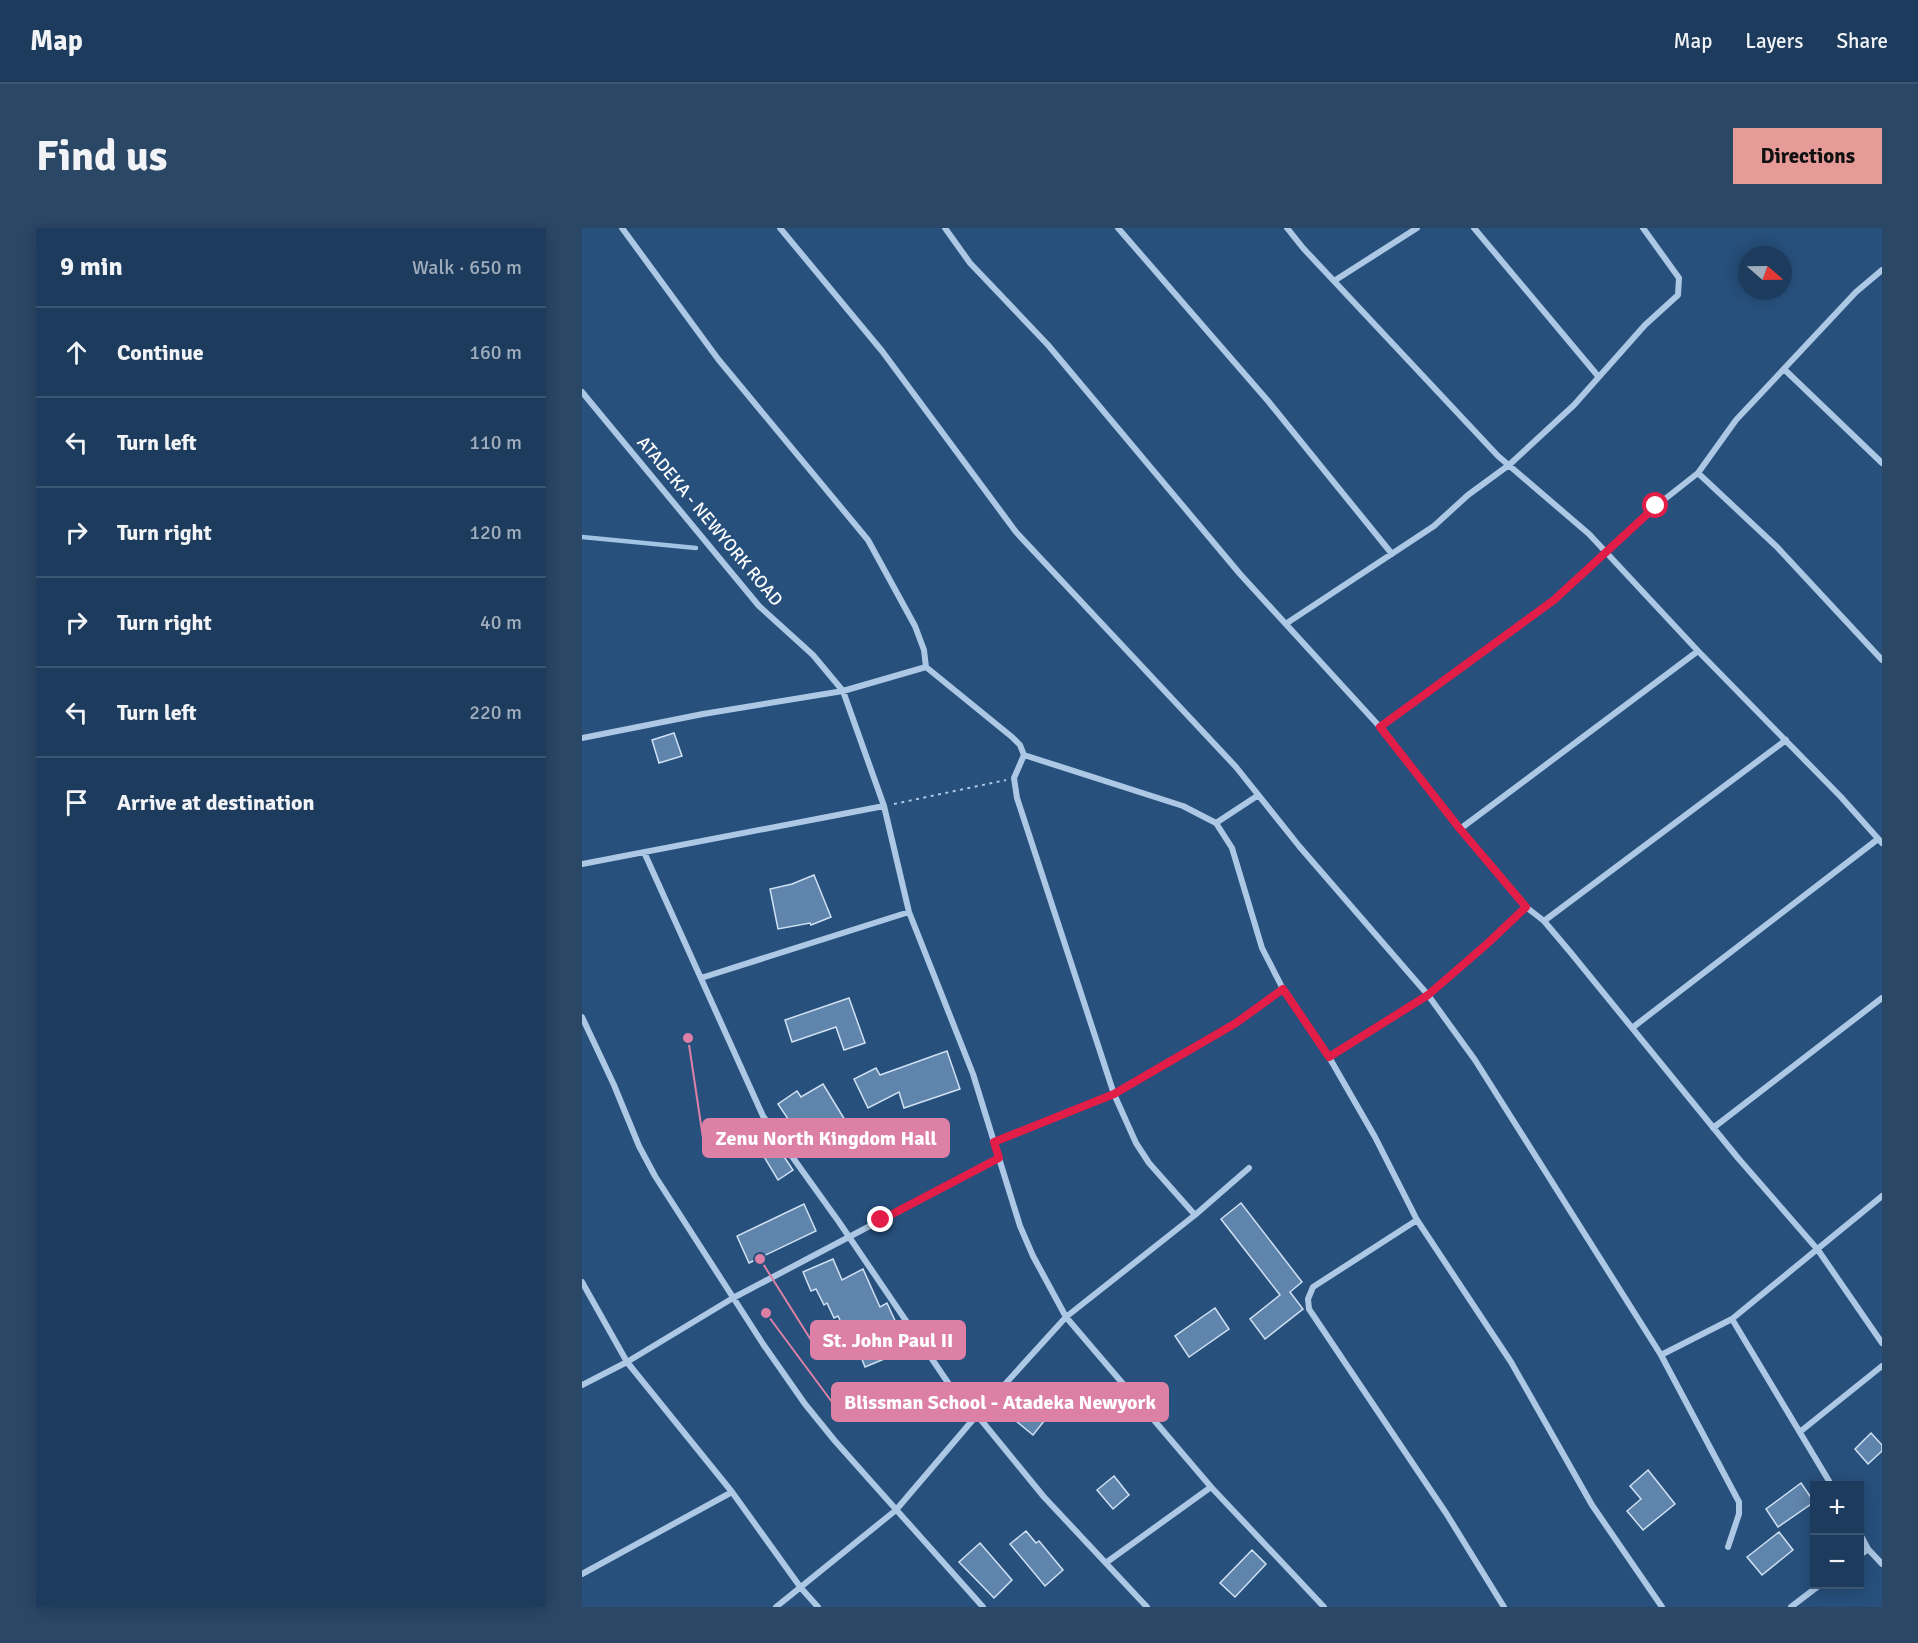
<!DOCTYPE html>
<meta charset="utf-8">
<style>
:root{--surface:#1d3c5d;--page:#2a4766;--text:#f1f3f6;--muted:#a0adbc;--line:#3b5672;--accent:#e69b98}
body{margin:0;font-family:Signika,sans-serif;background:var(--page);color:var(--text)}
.controls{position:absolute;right:18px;bottom:18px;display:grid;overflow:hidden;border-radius:0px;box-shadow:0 3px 15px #0003}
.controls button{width:54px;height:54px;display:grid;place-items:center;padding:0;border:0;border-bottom:2px solid var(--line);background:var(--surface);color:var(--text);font:30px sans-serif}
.compass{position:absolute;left:1156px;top:18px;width:54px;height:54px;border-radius:50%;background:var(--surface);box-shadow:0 3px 15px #0003;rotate:110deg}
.stop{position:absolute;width:18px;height:18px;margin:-14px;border:4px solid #e11d48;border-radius:50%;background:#fff}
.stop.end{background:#e11d48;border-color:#fff;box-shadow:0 2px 6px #0008}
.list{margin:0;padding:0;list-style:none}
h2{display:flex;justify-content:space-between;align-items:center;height:78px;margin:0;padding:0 24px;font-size:26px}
h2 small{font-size:20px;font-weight:400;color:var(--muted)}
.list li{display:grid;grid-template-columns:39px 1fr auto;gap:18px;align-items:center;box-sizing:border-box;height:90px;padding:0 24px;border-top:2px solid var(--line)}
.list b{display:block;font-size:22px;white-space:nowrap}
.list em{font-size:20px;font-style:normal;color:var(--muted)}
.icon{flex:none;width:33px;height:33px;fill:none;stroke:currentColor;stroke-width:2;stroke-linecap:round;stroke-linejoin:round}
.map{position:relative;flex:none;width:1300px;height:1379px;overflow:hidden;border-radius:0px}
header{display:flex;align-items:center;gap:36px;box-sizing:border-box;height:84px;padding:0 30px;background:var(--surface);border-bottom:2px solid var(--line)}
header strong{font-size:28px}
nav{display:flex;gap:33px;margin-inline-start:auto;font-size:21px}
.intro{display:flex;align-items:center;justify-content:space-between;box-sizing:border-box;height:144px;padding:0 36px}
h1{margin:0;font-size:42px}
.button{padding:15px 27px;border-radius:0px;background:var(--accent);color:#111;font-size:21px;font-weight:700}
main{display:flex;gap:36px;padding:0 36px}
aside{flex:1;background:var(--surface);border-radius:0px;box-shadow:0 3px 15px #0003}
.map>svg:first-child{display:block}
</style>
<header>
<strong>Map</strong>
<nav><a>Map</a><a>Layers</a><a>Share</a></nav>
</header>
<div class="intro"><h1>Find us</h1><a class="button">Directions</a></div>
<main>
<aside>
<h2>9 min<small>Walk · 650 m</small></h2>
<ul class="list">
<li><svg class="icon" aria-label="ahead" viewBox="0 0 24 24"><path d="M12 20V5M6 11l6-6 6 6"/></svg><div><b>Continue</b></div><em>160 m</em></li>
<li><svg class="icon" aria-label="left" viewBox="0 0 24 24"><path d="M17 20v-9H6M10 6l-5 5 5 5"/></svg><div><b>Turn left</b></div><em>110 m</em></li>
<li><svg class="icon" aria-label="right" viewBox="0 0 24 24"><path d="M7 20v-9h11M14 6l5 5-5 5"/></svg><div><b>Turn right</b></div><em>120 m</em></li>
<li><svg class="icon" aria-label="right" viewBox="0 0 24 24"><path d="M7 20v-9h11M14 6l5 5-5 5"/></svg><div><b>Turn right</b></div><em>40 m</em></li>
<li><svg class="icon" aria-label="left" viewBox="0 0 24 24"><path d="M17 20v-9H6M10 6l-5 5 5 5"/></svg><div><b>Turn left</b></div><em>220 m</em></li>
<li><svg class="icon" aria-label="arrive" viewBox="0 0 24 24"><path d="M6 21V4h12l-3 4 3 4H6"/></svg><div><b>Arrive at destination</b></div></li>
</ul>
</aside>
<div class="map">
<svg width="1300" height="1379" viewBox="0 0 1300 1379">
<rect width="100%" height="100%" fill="#27507c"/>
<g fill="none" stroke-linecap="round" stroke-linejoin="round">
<path stroke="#a1c3e4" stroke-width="4.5" d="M0,309l114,11"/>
</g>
<path fill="#6085ad" stroke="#cfe1f3" stroke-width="1.5" d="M92,505l8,23 -23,7 -7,-23z
M232,647l17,42 -20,8 -1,-2 -32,6 -8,-40 22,-5z
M267,770l16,45 -21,7 -8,-23 -44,15 -7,-22z
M365,823l13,38 -56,19 -5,-16 -31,16 -14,-29 22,-11 4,7z
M241,856l25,41 -20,12 -4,-7 -20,13 -26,-39 19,-13 4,6z
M182,899l29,43 -15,10 -27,-45z
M659,975l61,79 -12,10 13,17 -38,30 -15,-20 30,-24 -59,-76z
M222,976l12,27 -67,32 -12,-27z
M251,1031l9,21 21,-11 17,38 7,-4 21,46 -43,18 -9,-23 -4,2 -14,-30 -4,2 -7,-15 -3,2 -8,-16 -5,2 -8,-19z
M633,1080l14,21 -40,28 -14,-21z
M458,1165l16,13 -23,29 -17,-14z
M1289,1205l11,12v6l-14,13 -13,-15z
M1066,1242l27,34 -32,26 -16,-19 14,-12 -11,-13z
M532,1248l15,19 -16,14 -16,-19z
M1219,1255l13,19 -36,25 -12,-18z
M444,1303l10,12 3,-2 24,29 -18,16 -35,-42z
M1197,1304l14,18 -31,25 -15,-18z
M398,1315l32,37 -18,18 -35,-36z
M670,1322l14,14 -31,33 -15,-14z"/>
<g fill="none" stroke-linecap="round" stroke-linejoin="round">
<path stroke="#acc8e4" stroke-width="2" stroke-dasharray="3 4.5" stroke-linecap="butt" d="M312,576l112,-24"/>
<path stroke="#acc8e4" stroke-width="6" d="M40,0l96,131 150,181 47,86 9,24 2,17
M198,0l102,123 134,181 220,235 63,79 129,149 47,65 186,295 78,147v12l-11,33
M363,0l25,35 78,82 192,229 140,153 80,102 66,78 18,14 27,32 167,205 80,92 64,93
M536,0l150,173 124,153
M705,0l16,20 195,208 91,78 109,117 143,146 41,46
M892,0l124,148
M752,53l83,-53
M1203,142l97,93
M0,164l177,214 54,49 30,36 41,115 25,106 64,162 47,152 13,30 33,61 145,170 113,120
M1116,245l79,74 105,113
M705,395l147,-97 34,-31 41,-30 65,-60 71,-80 33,-30 1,-17 -36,-50
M798,499l174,-127 102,-94 42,-33 38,-53 120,-128 26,-22
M0,510l121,-24 140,-23 83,-24 86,70 8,8 4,10 159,51 33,17 41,-27
M442,527l-10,23 3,20 97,296 22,49 13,20 46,52
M634,595l16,25 30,100 21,41 46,68 46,80 42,83 94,142 81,143 70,102
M878,601l238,-178
M62,624l119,264 76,106 116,171 22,22 67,82 103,110
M0,636l302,-58
M962,693l242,-181
M119,750l208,-66
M0,789l32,68 25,61 16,30 108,168 42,60 30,37 148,166
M1050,800l246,-189
M747,829l99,-62 60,-52 38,-36
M1131,900l169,-130
M412,914l120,-48 122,-71 47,-34
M835,992l-104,67 -5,12 1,10 137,204 58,94
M0,1054l45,80 105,130 69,96 17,19
M1150,1091l100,167
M1079,1127l71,-36 150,-123
M0,1157l45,-23 106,-64 266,-140
M1219,1203l81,-65
M1278,1306l8,15 14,15
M1278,1327l8,-6
M525,1334l104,-75
M0,1346l150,-82
M194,1379l120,-97 81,-95 89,-98 129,-102 54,-47
M1209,1379l30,-23"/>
</g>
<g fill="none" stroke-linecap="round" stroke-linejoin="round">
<path stroke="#e11d48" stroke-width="8" d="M299,992l118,-62 -5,-16 120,-48 122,-71 47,-34 46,68 99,-62 60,-52 38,-36 -66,-78 -80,-102 174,-127 102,-94"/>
</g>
<g text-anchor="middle" stroke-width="4.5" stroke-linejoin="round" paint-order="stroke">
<g font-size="18" fill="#fff" stroke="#27507c">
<text transform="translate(128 293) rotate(50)" y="6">ATADEKA - NEWYORK ROAD</text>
</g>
</g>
<path fill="none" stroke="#dd80a5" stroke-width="2" d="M106 810L121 910M178 1031L229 1112M184 1085L250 1174"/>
<g fill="#dd80a5" stroke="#27507c" stroke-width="2">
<circle cx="106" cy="810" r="6"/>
<circle cx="178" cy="1031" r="6"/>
<circle cx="184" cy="1085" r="6"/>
</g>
<g fill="#dd80a5" stroke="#dd80a5" stroke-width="2">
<rect x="121" y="891" width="246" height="38" rx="6"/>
<rect x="229" y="1093" width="154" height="38" rx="6"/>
<rect x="250" y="1155" width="336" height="38" rx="6"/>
</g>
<g font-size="20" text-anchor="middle" font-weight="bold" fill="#fff">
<text x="244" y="917">Zenu North Kingdom Hall</text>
<text x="306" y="1119">St. John Paul II</text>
<text x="418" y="1181">Blissman School - Atadeka Newyork</text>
</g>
</svg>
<div class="controls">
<button>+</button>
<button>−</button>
</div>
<svg class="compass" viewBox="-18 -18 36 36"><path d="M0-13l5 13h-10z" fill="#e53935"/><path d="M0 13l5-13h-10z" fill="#a0adbc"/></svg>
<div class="stop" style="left:1074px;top:278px"></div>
<div class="stop end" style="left:299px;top:992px"></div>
</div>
</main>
